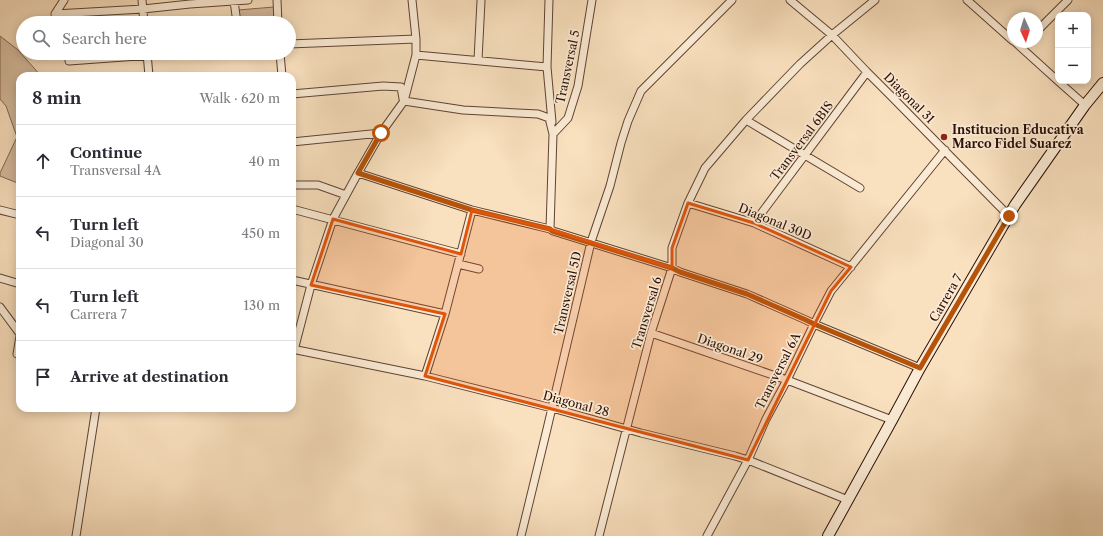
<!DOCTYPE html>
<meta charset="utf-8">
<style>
:root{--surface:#fff;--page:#f7f7f7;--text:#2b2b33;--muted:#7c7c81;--line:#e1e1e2}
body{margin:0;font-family:"Libre Caslon Text",serif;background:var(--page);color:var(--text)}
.controls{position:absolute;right:12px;top:12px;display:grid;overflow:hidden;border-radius:8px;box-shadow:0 2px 10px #0003}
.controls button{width:36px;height:36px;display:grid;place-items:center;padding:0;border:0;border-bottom:1px solid var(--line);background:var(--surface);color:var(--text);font:20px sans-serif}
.compass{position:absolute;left:1007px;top:12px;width:36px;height:36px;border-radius:50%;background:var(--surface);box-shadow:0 2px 10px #0003;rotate:176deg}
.stop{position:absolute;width:12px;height:12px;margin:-9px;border:3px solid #b45309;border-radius:50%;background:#fff}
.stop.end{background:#b45309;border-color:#fff;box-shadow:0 1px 4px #0008}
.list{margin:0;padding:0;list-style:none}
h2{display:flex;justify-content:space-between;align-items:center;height:52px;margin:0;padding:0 16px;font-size:17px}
h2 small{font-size:13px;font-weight:400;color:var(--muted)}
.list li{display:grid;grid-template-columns:26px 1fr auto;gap:12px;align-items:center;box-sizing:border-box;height:72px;padding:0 16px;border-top:1px solid var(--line)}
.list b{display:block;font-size:15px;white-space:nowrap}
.list p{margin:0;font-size:13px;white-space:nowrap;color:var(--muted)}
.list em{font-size:13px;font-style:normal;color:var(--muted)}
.icon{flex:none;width:22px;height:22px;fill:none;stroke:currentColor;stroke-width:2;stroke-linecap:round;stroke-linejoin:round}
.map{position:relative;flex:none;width:1103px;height:536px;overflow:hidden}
.search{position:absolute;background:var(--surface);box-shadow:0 2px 10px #0003;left:16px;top:16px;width:280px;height:44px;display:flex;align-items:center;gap:10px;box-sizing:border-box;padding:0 14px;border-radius:22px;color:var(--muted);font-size:15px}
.panel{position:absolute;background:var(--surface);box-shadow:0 2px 10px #0003;left:16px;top:72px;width:280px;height:340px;border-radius:12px}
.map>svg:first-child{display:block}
</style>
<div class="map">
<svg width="1103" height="536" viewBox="0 0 1103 536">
<rect width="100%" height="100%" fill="#f9e0be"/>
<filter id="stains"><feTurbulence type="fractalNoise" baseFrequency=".005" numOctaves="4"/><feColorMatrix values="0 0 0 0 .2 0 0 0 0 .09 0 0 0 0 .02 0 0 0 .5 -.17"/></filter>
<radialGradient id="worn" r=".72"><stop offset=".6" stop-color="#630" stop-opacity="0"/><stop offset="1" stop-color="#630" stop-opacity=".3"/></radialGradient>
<path fill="#d6bc9f" stroke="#816652" d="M274,7l1,16h-37v-13z
M0,36l18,14 23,26h-21v108l-20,-8v-3l17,-36 -11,-31 -6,-7z"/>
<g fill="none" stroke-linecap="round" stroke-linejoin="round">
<defs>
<path id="minor" d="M142,0l2,23
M277,0l1,23
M549,0l-2,67 5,55
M790,0l42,35 35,37 25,25 117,119
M967,0l46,41
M234,1l3,22
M55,14l88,-5 47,-5 58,-4
M55,14l9,-14
M1037,31l31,-31
M1015,42l43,39
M289,44l127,-5
M147,53l2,23
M280,53l2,23
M416,55l131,12
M478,60l3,-59
M69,61l110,-8
M1058,81l27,24
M292,94l91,-8 18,1 2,12
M404,101l59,9 75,4 11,4 4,16
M746,120l114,68
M292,142l89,-9
M358,173l114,37 78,19 3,2 119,37 8,4 67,22 59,26 8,4 106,44
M292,185h26l28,10
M688,203l66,20 97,44
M292,209l169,45
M0,210l20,5
M754,223l113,-151
M550,229l3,-95 15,-16 10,-32 14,-86
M458,264l21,5
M0,278l20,6
M292,280l153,34
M0,307l20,27
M651,333l136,47 105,40
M20,336l-3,18h3
M292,349l133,27 127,32 89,25 94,23 13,4 100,40
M292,350h2l17,-65 22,-66 25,-46 23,-40 23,-32 12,-46v-16l-4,-39
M425,376l20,-62 27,-104
M76,536l20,-128
M521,536l26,-107 44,-187 19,-56 11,-43 7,-22 13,-30 91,-91
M599,536l52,-203 21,-65v-20l16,-45 17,-35 41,-48 54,-56 32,-29 43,-35
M707,536l41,-76 18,-41 21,-39 27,-56 17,-33 114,-141"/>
<path id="secondary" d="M828,536l64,-116 28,-52 95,-163 70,-100 18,-22"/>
</defs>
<use href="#minor" stroke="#5f4333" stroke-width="9"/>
<use href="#secondary" stroke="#2c0f05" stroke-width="12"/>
<use href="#minor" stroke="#fbebd5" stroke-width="7"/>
<use href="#secondary" stroke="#fbebd5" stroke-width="10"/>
</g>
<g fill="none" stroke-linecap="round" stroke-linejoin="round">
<path stroke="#b45309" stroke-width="5" d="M381,133l-23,40 114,37 78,19 2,2 120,37 8,4 67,22 59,26 8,4 106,44 89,-152"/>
</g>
<path fill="#df550c" fill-opacity="0.2" stroke="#df550c" stroke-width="3" stroke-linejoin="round" d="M688,203l66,20 97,44 -20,24 -83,169 -323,-84 20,-62 -134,-29 22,-66 128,35 11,-44 78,19 122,39v-20z"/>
<circle fill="#8f2418" stroke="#fbebd5" stroke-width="1.5" cx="944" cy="137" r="4"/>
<g text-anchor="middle" stroke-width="3.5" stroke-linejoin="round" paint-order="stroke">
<g font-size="12" fill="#2c0f05" stroke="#fbebd5">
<text transform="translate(568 67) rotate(-78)" y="4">Transversal 5</text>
<text transform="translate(909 98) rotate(45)" y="4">Diagonal 31</text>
<text transform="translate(802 141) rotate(-53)" y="4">Transversal 6BIS</text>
<text transform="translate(775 222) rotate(22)" y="4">Diagonal 30D</text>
<text transform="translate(568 293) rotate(-77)" y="4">Transversal 5D</text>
<text transform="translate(946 298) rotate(-60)" y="4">Carrera 7</text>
<text transform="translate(647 313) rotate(-73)" y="4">Transversal 6</text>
<text transform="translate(730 349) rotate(19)" y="4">Diagonal 29</text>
<text transform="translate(778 371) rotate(-63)" y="4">Transversal 6A</text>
<text transform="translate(576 404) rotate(15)" y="4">Diagonal 28</text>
</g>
<g font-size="12" font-weight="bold" fill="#2c0f05" stroke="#fbebd5" text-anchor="start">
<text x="952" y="134">Institucion Educativa<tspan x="952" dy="14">Marco Fidel Suarez</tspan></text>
</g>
</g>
<rect width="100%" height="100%" filter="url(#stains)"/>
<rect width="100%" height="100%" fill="url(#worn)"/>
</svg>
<div class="controls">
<button>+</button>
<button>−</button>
</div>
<svg class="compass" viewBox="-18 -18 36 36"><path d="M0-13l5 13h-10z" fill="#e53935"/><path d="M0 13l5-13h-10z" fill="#7c7c81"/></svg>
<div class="stop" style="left:381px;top:133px"></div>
<div class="stop end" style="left:1009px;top:216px"></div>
<div class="search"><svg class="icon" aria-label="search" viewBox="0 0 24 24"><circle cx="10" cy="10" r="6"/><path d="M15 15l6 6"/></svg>Search here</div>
<section class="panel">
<h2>8 min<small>Walk · 620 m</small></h2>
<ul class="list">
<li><svg class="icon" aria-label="ahead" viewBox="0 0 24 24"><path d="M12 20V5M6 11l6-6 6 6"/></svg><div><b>Continue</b><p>Transversal 4A</p></div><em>40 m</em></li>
<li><svg class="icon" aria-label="left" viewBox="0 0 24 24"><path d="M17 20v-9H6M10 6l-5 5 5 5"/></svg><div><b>Turn left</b><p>Diagonal 30</p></div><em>450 m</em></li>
<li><svg class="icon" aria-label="left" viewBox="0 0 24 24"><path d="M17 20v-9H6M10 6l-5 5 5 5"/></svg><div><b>Turn left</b><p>Carrera 7</p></div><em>130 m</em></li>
<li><svg class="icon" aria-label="arrive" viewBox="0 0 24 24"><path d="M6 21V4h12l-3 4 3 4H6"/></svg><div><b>Arrive at destination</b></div></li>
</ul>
</section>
</div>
